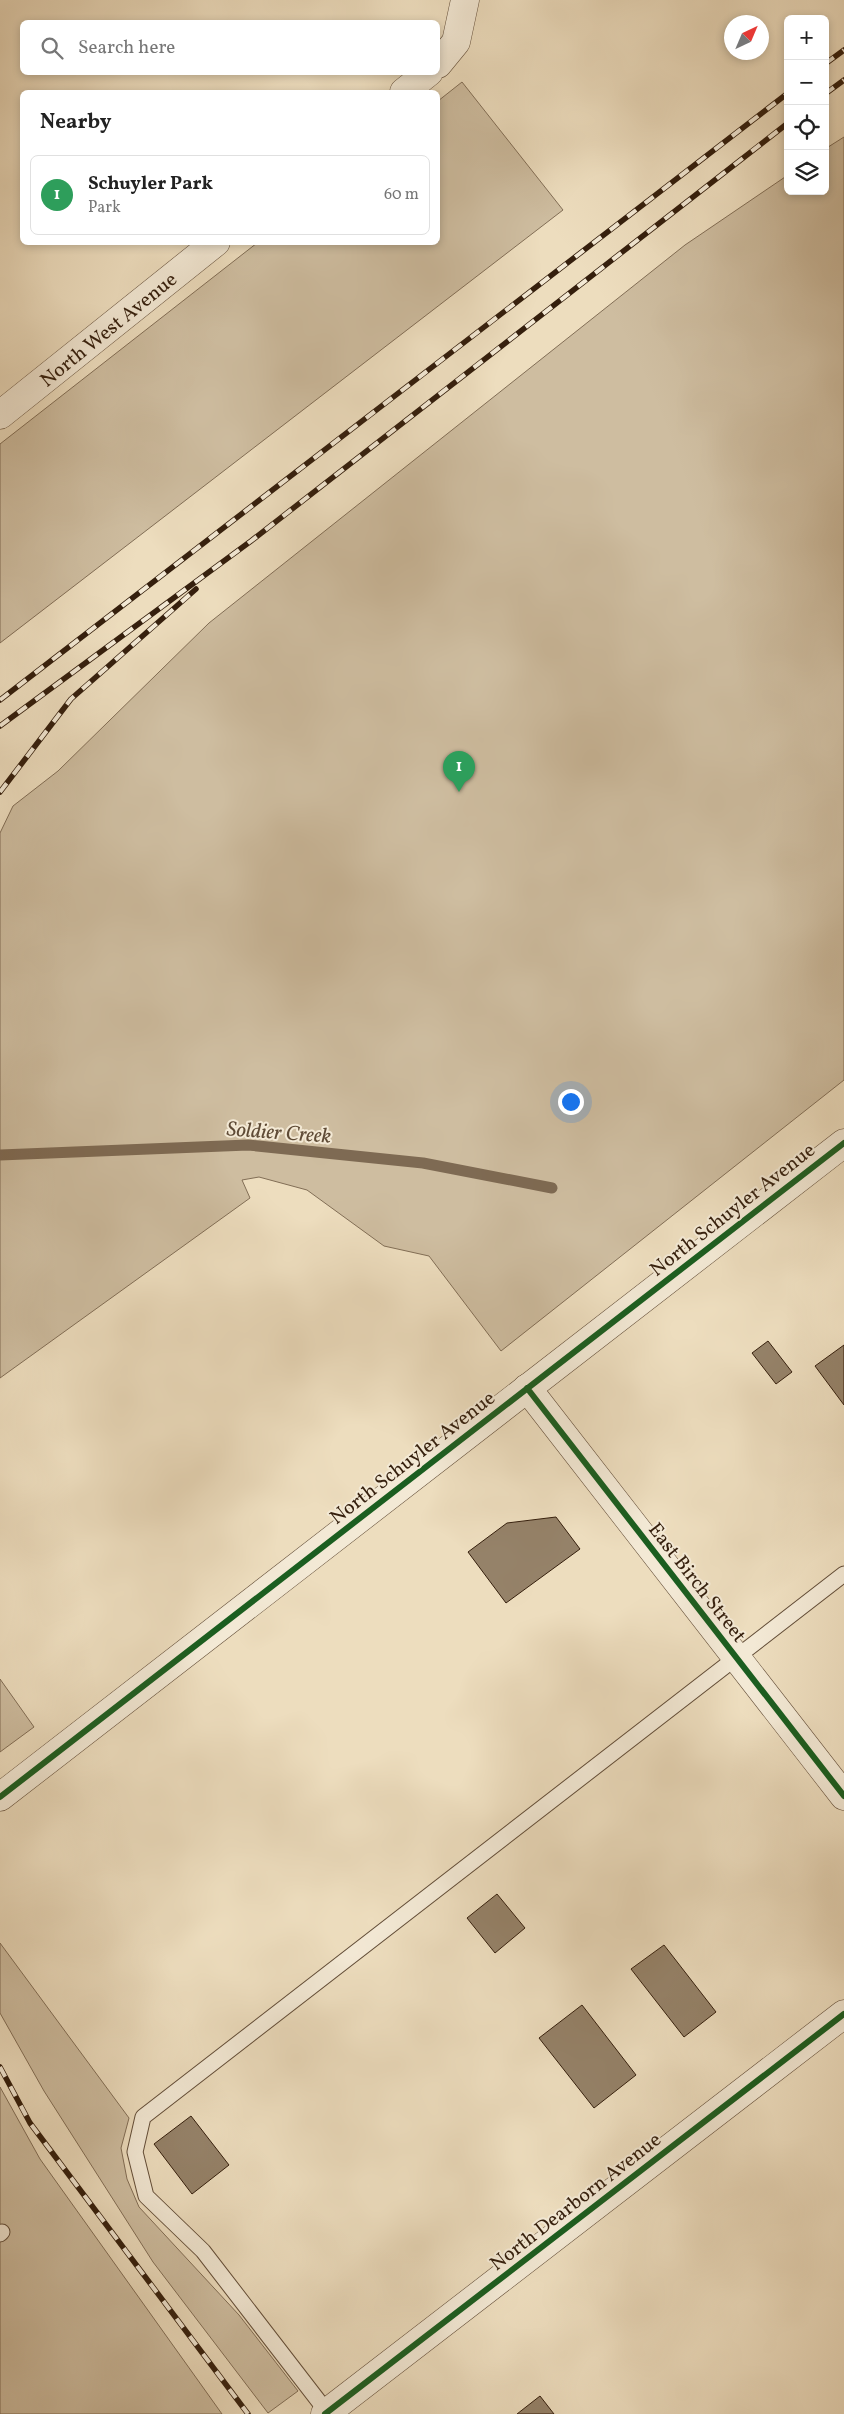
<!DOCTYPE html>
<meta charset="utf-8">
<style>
:root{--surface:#fff;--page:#f2f2f2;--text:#222;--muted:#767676;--line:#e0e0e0;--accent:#0b8043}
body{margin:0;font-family:Vollkorn,serif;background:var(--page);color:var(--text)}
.controls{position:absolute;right:15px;top:15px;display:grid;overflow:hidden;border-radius:8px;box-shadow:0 2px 8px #0003}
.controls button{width:45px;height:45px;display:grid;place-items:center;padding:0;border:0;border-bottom:1px solid var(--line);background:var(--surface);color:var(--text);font:25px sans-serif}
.compass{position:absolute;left:724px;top:15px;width:45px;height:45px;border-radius:50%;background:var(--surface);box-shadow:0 2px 8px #0003;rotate:44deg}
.you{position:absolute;left:570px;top:1101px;width:18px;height:18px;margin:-12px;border:4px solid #fff;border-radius:50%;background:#1a73e8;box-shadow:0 0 0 8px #1a73e833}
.badge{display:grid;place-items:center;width:32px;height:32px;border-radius:50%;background:var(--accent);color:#fff;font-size:16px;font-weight:700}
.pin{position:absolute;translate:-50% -41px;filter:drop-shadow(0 1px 2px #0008)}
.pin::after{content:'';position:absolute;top:26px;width:18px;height:15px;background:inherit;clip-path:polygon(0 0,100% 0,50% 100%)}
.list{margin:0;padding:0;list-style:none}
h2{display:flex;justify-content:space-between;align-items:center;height:65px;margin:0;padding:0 20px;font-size:21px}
h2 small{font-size:16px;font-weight:400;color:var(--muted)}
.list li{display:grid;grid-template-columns:32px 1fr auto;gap:15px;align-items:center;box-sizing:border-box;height:80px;margin:0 10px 10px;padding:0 10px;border:1px solid var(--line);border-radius:8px}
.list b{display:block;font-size:19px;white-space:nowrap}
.list p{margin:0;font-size:16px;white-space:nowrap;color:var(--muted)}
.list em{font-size:16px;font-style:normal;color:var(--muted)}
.icon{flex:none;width:28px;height:28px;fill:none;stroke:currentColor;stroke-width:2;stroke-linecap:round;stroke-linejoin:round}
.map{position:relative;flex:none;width:844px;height:2414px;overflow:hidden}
.search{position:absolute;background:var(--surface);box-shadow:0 2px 8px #0003;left:20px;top:20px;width:420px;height:55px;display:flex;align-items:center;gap:12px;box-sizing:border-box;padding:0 18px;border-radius:8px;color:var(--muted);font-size:19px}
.panel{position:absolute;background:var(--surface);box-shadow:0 2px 8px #0003;left:20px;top:90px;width:420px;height:155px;border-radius:8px}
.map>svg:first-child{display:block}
</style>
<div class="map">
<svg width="844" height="2414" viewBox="0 0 844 2414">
<rect width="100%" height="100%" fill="#edddbe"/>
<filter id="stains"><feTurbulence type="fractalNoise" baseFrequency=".004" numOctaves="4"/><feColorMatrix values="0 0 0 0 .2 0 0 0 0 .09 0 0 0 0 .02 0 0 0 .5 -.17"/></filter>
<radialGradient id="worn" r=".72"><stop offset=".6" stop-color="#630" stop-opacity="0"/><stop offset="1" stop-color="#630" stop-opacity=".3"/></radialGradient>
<path fill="#cebda0" stroke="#826e56" d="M462,82l101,128 -563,433v-199l257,-201 181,-1v-141z
M844,137v943l-343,271 -72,-95 -45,-10 -77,-56 -48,-13 -17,3 8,18 -250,180v-545l13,-27 45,-35 151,-148 476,-378 103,-70v16h37v-42z
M0,1679l34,48 -34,25z
M0,1943l129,175 -8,30 6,31 12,28 100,108 59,76 -30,22 -115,-151 -109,-171 -44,-78z
M0,2087l40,72 182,255h-222z"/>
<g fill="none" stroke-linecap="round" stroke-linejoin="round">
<path stroke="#7e6a53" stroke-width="11" d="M0,1155l248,-10 175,18 129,25"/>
</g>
<path fill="#958269" stroke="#351f0d" d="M768,1341l24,31 -16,12 -24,-31z
M844,1345v60l-29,-39z
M556,1517l24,32 -74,54 -38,-51 39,-29z
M497,1894l28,34 -30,25 -28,-35z
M664,1945l52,67 -32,25 -53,-68z
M582,2005l54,70 -42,33 -55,-70z
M191,2116l38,49 -37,29 -38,-50z
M540,2396l14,18h-37z"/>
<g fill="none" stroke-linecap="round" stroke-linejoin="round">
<defs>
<path id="service" d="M0,2234l2,-2
M327,2412l-124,-161 -57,-55 -11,-44 8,-35 701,-543"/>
<path id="minor" d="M438,64l18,-22 9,-42
M404,92l25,-20
M0,415l216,-173
M527,1388l317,408
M325,2414l519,-400"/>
<path id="tertiary" d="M0,1797l844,-654"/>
</defs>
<use href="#service" stroke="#634e39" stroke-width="17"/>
<use href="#minor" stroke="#634e39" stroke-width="29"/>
<use href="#tertiary" stroke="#634e39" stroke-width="29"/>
<use href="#service" stroke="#f3e9d5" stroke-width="15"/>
<use href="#minor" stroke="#f3e9d5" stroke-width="28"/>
<use href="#tertiary" stroke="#f3e9d5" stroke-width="28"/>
<defs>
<path id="rail" d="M825,64l19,-14
M825,94l19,-14
M0,700l788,-607
M0,726l251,-185 537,-418
M0,792l71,-93 125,-110
M0,2067l30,56 218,291"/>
</defs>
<use href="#rail" stroke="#351f0d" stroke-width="5.5"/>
<use href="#rail" stroke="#f3e9d5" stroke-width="4" stroke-dasharray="11" stroke-linecap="butt"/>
<defs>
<path id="cycleway" d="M527,1388l317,408
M0,1797l844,-654
M325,2414l519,-400"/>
</defs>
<use href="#cycleway" stroke="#f3e9d5" stroke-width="9"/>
<use href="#cycleway" stroke="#1b5e20" stroke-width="6"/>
</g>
<g text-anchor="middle" stroke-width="4" stroke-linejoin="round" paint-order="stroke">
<g font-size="20" fill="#351f0d" stroke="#f3e9d5">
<text transform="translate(108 329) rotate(-39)" y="7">North West Avenue</text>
<text transform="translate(732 1209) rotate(-38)" y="7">North Schuyler Avenue</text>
<text transform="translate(412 1457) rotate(-38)" y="7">North Schuyler Avenue</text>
<text transform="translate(698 1582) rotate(52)" y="7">East Birch Street</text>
<text transform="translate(575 2201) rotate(-38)" y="7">North Dearborn Avenue</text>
</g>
<g font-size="21" font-style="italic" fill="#5f4b36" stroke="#f3e9d5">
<text transform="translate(279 1132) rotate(4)" y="7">Soldier Creek</text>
</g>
</g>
<rect width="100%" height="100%" filter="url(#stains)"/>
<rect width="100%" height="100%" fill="url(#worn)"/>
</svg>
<div class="controls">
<button>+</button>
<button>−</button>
<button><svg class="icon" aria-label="locate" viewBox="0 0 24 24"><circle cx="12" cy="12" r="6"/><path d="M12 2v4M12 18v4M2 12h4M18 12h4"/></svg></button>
<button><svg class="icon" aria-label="layers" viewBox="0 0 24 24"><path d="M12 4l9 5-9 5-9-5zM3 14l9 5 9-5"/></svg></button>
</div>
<svg class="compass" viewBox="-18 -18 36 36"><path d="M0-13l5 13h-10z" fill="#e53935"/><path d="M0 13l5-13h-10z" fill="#767676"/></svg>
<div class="you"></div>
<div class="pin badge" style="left:459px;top:792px;background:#2e9e5b">1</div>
<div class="search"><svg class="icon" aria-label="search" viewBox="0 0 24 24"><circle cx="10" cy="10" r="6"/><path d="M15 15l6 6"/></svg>Search here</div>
<section class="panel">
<h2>Nearby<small></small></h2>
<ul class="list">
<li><span class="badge" style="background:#2e9e5b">1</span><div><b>Schuyler Park</b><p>Park</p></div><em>60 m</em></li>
</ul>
</section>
</div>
